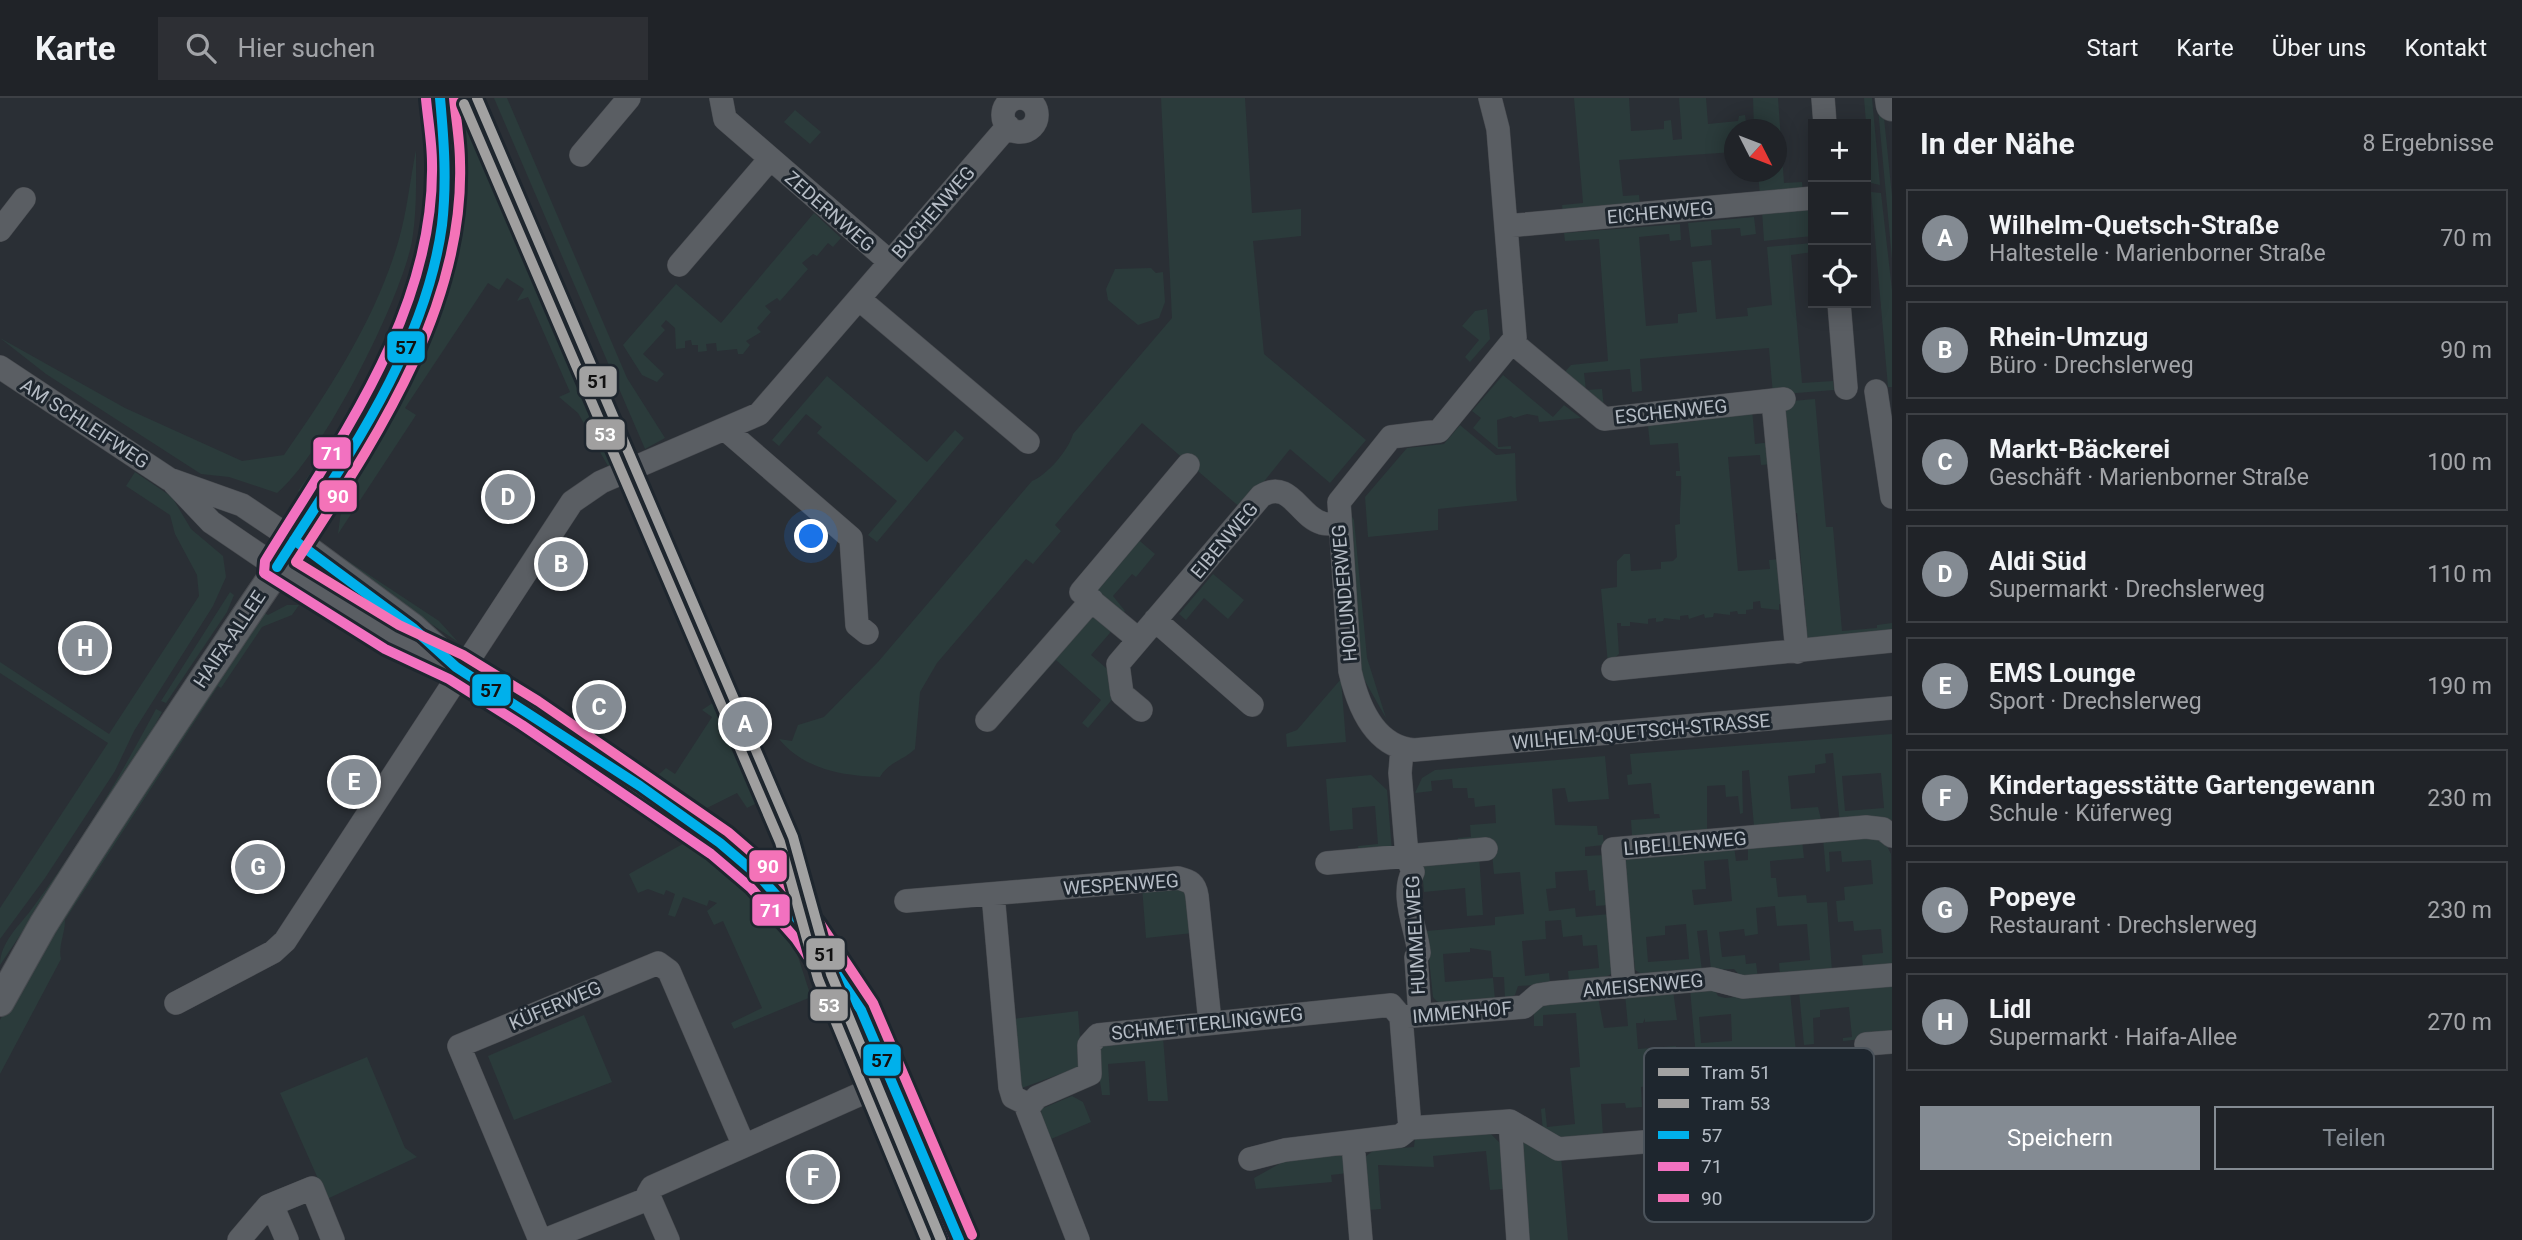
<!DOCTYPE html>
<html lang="de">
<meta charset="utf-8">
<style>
:root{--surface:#202328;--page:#2d2f34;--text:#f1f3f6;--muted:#a2a4a8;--line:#3d4045;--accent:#848b93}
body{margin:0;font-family:Roboto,sans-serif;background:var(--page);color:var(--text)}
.controls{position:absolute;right:21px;top:21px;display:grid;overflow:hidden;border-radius:0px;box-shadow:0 4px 18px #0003}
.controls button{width:63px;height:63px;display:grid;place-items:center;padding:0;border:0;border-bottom:2px solid var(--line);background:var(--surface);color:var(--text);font:35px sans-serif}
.compass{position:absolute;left:1724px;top:21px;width:63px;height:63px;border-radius:50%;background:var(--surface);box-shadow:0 4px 18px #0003;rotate:132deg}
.you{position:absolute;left:812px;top:439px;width:24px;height:24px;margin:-18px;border:5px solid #fff;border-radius:50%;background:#1a73e8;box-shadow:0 0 0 10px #1a73e833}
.badge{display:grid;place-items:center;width:46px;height:46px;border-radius:50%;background:var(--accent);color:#fff;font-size:23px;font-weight:700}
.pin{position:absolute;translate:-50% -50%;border:4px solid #fff;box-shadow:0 2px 7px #0006}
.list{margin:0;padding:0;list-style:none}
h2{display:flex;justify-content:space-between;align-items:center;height:91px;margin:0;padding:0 28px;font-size:30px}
h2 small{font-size:23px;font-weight:400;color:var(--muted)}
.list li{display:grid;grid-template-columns:46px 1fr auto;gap:21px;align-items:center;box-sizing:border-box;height:98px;margin:0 14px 14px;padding:0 14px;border:2px solid var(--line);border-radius:0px}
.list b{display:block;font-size:26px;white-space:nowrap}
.list p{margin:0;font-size:23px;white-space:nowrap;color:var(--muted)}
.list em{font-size:23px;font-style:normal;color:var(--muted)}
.actions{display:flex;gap:14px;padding:21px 28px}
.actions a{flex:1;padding:16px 0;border:2px solid var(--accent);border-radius:0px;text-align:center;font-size:24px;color:var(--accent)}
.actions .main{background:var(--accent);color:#fff}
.icon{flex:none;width:38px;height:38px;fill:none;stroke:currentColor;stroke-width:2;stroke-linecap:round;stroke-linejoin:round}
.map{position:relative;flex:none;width:1892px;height:1142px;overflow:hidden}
header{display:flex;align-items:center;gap:42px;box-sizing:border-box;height:98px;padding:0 35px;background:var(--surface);border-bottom:2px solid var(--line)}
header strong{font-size:33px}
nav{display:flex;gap:38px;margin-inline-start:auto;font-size:24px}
.search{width:490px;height:63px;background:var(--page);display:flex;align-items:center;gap:18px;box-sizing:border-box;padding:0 24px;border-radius:0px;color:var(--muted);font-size:26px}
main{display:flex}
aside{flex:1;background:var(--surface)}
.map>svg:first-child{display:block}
</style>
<header>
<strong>Karte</strong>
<div class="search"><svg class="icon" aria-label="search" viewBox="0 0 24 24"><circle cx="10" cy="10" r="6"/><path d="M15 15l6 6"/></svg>Hier suchen</div>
<nav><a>Start</a><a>Karte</a><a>Über uns</a><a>Kontakt</a></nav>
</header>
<main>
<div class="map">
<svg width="1892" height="1142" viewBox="0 0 1892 1142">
<rect width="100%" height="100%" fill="#2a2f35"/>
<path fill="#2b3b3b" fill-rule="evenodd" d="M494,0h13l120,280 38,60 -20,11z
M1161,0h84l7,115 49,-4v27l-48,5 11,113 102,86 -36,43 -40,-34 -48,60 -100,-86 -87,102 6,6 -28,33 -7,-5 -89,104 -17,29 -5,57c-13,12 -26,13 -35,28 -37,-1 -77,-8 -101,-38l13,2 6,-16 26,-8 54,-55 154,-181c15,-6 36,-30 41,-47l99,-116z
M1574,0h55l2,33 33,-2v-8l7,-1 2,20 9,-1 -3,-41h27l2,26 30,-3 1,-5 6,-1 2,14 -13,1v22l-115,8 4,36 16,-1 1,11 -77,8 -1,-9 21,-2z
M1753,0h25l6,85 18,-1 1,10 -43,3 -2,-22 -12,1v-2h30v-42l-22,-1z
M1864,0h8l8,87 -9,-2z
M1877,0h5l10,98v63z
M795,12l26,22 -11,12 -26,-22z
M470,19l147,345 -9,4 -30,-53 -19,-16 11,-5 -42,-95 -11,4 7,-12 -17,-11 -8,12 -11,-7 -83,125 11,7 -78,119 3,-23 -8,-6 57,-100 64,-281z
M416,52c0,30 1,61 -4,91 -11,59 -90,215 -135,252l-48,-16 -28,-3 -155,-100 -46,-36 125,70 117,53 42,-6c46,-66 93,-138 115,-216 8,-28 11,-59 17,-89z
M429,59h4c0,80 -15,128 -49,200l-5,-2c36,-74 49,-115 50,-198z
M1871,94l10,1 11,97v97h-4z
M1813,107v31l-49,5 -2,-30z
M814,115l27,25 -8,9 -5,-4 -11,13 -4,-2 -11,9 6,6 -28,32 -3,-3 -12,8 6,6 -14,16 4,4 -15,9 4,4 -7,9h-5l-1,-5 -20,2 -1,-8 -10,1 1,7 -9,1v-7h-6l-1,-5 -6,1v7l-9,1 -1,-21 -9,-8 -5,6 4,4 -22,24 21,20 -7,8 -15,-7 -19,-30 53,-61 45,39z
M1754,119l2,17 -15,2 -1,-8 -29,2 1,15 -21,2 -3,-24z
M1680,126l1,16 -11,1 -1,-7 -30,3 7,89 32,-3v-9l19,-2 -5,-50 19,-2 5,59 32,-3 -1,-8 25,-3 -5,-58 46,-4v9l-22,3 11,128 31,-2 1,9 -61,5 -4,-47 -129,11 2,32 -10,1 -2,-23 -46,4 2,17 16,-1 2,19 -42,-33 9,-10 37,-4 -9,-122 -34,2 -1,-8z
M1151,170l5,5 7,-1 2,30 -6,16 -21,7 -30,-25 -2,-11 9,-20z
M1487,211l3,30 -20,23 -5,-5 14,-17 -17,-14 13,-15z
M374,266l6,3 -49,86 -29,41 -4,-3 28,-41z
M1503,277l50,42 11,-12 17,13 -42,4 -1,-6 -11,-2 -13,4 -3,-2 -14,4 1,27 13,-1v3h-13l-25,-21 8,-10 -9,-7z
M827,278l100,86 28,-32 9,8 -87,104 -9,-7 29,-34 -80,-68 5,-6 -16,-13 -27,32 -7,-6z
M1815,301l11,128h7l9,104 35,-3v-3l15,-2v10l-84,12 -11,-132 -7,1 -10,-112z
M1752,310l3,36 17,-2 2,22 -13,1 -1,-10 -32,2 10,114 32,-2 -1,-9 12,-1 5,45h-7v6l-18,-2 -1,-7 -7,1v7l-7,1v4h-8l-1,-3 -7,1v3l-16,-2 -1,4 -8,1 -1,-4 -15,5 -1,-4 -8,1v4l-16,-2 -1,3 -7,1v-4l-8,1v5l-18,-2v4h-9v-3h-4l2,31 -11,10 -7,-75 16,-2v-26l7,-7h6l1,17 30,-2v-7l12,-1 4,-4 -2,-32 5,-1c-1,-17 2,-32 1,-48h-5v-5h4l-2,-28 -28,2 -2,-19 48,-5v-8z
M1460,327l36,30 19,-2c1,14 0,32 2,48l-79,8v21l-70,7 -3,-40 42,-49 37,-4z
M135,374l37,25 19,32 32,27 3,21 -13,29 -79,125 -19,40 -70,107 -45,61v-31l108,-165 -108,-70v-11l109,72 90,-138 -2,-21 -22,-41 -5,-19 -44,-29z
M1350,415l4,7 13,138 19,60 -25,-44z
M1134,438l21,18 -19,23 -4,-3 -19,22 12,15 -4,4 -28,-23z
M342,459l97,64 19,21 -119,-80z
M1213,476l31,26 -16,19 -24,-21 -18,22 -7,-6z
M230,494l4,3 -7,17 -61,91 -5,-2z
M287,507h12l-7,10 -30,12 -41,61 -3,-2 -153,234c0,14 -7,26 -4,39l-61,115v-54l12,-24 247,-386 9,5z
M1090,515l25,14 -24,28 22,19 2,22 -27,32 -6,-5 19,-23 -45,-40 -21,23 -6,-5z
M1341,581l5,63 -59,5 -1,-13 11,-4z
M714,604l43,101 -10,5 -10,-15 -30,15 -49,-33 8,-7 9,6 37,-57 -10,-7z
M156,611l6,3 -33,62 -129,191c0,-22 18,-38 31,-55 47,-63 88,-131 125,-201z
M1892,636v86l-52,5 -7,-72 -8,1 1,9 -11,2v8l-27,3 3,33 27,-2 3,12 -4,7h-63l-5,-56 -7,1 1,42 -3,1 -2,-18 -12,1 -1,-12 -18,1v44l-75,6 -1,-16 29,-2 -1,-4h-5l-3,-31 -23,2 -1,-10 5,-1 -2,-20zM1881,675l3,35 -39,3 -3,-35z
M1605,658l4,43 -41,3 -3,-14 -13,1 3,36 42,1 1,9h5l1,10 -19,2v9l20,-1 4,50 -13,1 -1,-16 -6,1 -2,-21 -32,2 1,16 -10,1 3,22 26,-3 1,9 34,-3 1,60 -8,5 -34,3 -1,-11 31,-3 -2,-23 -14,1 -1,-11 -19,2 -2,-17 -16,1 1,18 -24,2 3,35 24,-3 1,11 -32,2 -3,9 -10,4 -1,-22h-11l-2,-26 -21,-3v4l-27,2 2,28 48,-4 2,22 -19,1 -2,-2c-12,5 -32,11 -41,-2l-7,-66 69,-6v-8l29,-3 -4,-42 -26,2 -3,-31 -33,3v-8l13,-1 -1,-12 26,-2 -1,-18 -20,2 -1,-9h-6l-1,-10h-14l-1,-9 -21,2 1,10 -17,2 7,-15 13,-8z
M1371,677l16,15 5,61 -33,3 -1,-8 20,-2 -3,-38 -23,2 1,21 -23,2 -4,-52z
M1870,737l16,9 5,10 1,110 -29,4 -1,-13 21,-2 -2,-24 -27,2 -1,-10 -15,1 -2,-21 9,-1 -1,-13 29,-3 -2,-24 -29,2 -1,-11 -12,1 1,19 -4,1 -3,-34z
M1802,742l2,18 -34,3 1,17h5l2,19 28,-2 1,8 20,-1 5,69 -52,5 -1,-13 31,-3 -3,-36 -30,2 -2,-20 -19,2 2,26 -13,2 -1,-7 -25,3 3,25 23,-2 1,9 10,-1 2,15 -15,1 -9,-10 -23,1 -4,-40 -10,1 5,40 -59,4 -8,-5 -10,-108 3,-4 106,-12 2,15 12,-1v-15zM1728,761l4,42 -38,4 -2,-15 14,-1 -2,-28zM1686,826l3,35 -41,3 -2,-25 19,-2v-9z
M688,743l39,31 67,72 17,53 -77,32 -3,-6 31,-15 -39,-87 -9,4 -7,-14 10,-8 -8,-3 -2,6 -24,-9 -8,20 -7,-2 7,-21 -9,-4 -2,5 -16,-6 -10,4 -9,-19z
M1479,757l4,60 -16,1 -2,-28 -41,4 -3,-32z
M1142,789l44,2 7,44 -47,5z
M804,845l71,120 -5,15 -11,7 -47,-115z
M1892,885v53l-49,5v-3l9,-1 -3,-30 -29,3v7l-7,1 1,26 -10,1 -5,-54z
M1713,889l5,9 7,2 65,-6 6,60 -7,1 1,8 68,-6 6,68 -7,1 -2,-19 -13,2 -4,-37 -22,2 1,20 -16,2 2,22 19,-2 1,6 -40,4 -3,-29 -15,2 -2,-21 -16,2 1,8 -24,2 2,24 40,-3 5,2 2,13 -94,8 -9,-15 14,-2 -3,-36 -16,-7 -8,3 -1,10 -15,2 1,20 -16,1 -1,-5 -24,1 2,32 -51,3 -9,-7 -2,-23 4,-1 2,19 28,-3 -5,-56 10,-1 -4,-54 -33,2v11h-9v-19l64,-10 6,31 24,-2 -3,-32 48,-4 4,30 -32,2v-4l-2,5h-7l2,26 38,-3 1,13 19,-2 -6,-68zM1731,916l1,27 -31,2 -2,-26z
M1078,913l4,55 -60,22 -3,-2 -7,-67z
M584,917l28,67 -98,38 -26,-64z
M1163,939l5,64h-20l-3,-40 -37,3 2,31h-8c-2,-17 -9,-40 4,-53z
M367,959l38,91 12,9 -90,42 -47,-106z
M1072,998l11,6 8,20 -47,20 -3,-33z
M878,1000l9,3 63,139h-26l-59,-140z
M1489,1034l11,11 3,46 -13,1 -4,-39 -53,5 1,11 -56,-2 3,44 -13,1 -3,-53 9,-7 40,-3 1,-10z
M1523,1044l38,14 7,84h-44z
M1346,1051l2,24 -17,2 1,7 -76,7 -2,-11 43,-24z"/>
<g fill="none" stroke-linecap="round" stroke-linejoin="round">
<defs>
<path id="minor" d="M721,0l4,21 165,143
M1490,0l8,31 17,209 -76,93 -48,6 -52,65 11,169c8,35 25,76 64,79l478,-42
M1823,0l2,26
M1003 17a17 17 0 1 1 34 0a17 17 0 1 1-34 0Z
M581,57l48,-57
M1506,128l307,-28
M0,132l24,-31
M679,167l91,-106
M859,201l169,143
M1839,205l7,85
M1513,245l91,76 180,-20
M0,269l169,112 73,26 52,35
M1876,293l16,106
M1773,303l24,251
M725,331l126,109 6,87 10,8
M174,385l37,39 66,45
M1155,522l97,85
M1138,541l-57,-47 107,-127
M1613,571l279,-28
M1141,612l-19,-16 -4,-30 143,-168c29,-18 38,21 61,27 4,2 12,0 16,0
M987,622l105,-120
M1402,651l-2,24 7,83 6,16c-13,23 4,58 6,81l-3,4 4,58
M1327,765l159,-14
M993,796l17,193 3,10 16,8
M906,803l272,-23c12,3 17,5 19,18l13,126
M1624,889l-11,-138 253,-22 17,2 9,7
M176,905l97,-51 12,-11 287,-439 29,-20 158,-68 249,-288
M1401,919l123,-10 14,-12 13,-2 161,-14 31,8 149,-12
M1401,919l9,111
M1866,946l26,-2
M1510,1023l8,119
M1410,1030l100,-7 48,28 231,-19 5,56
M1353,1045l8,97
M1250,1061l35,-9 115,-14 10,-8
M272,1107l15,35
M239,1142l29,-34 44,-18 21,52
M540,1142l-81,-194 199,-83 11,8 75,175
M545,1142l105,-42
M668,1142l-20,-46 4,-7 240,-107
M1078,1142l-51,-131 10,-12 53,-23 -1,-29 9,-10 293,-30 10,12"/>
<path id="tertiary" d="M294,442l119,88 43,39 184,119 80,57 41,35 46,52 54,80 98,230
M277,469l145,86
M0,904l43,-77c60,-96 123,-190 186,-284 104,-157 250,-343 211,-543"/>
<path id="secondary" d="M1891,0l1,7"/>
</defs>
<use href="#minor" stroke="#484b50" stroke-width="24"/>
<use href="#tertiary" stroke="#484b50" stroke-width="30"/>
<use href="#secondary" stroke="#484b50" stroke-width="33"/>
<use href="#minor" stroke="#5a5e63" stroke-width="23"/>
<use href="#tertiary" stroke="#5a5e63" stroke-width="28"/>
<use href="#secondary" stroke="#585c61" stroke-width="32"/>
<defs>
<path id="bus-1" d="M294,442l119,88 43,39 184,119 80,57 41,35 46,52 54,80 98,230
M277,469c66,-104 148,-216 165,-342 5,-43 2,-84 -2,-127"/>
<path id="bus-2" d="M426,1c2,21 6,43 6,64 3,149 -93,277 -167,398l-1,12 121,76 64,30 73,46 189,129 40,34 45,51 53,78 95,223"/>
<path id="bus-3" d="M454,0c2,21 6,43 6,64 5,148 -88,282 -164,400l103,63 64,30 75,46 190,131 43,37 48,53 54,81 99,232"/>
</defs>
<use href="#bus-1" stroke="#1e262e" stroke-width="16"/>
<use href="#bus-2" stroke="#1e262e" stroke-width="16"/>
<use href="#bus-3" stroke="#1e262e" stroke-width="16"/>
<use href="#bus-1" stroke="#00b0eb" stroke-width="10"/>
<use href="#bus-2" stroke="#f271c0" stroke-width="10"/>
<use href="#bus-3" stroke="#f473b8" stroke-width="10"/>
<defs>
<path id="tram-1" d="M477,0l316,739 38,137 110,266"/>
<path id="tram-2" d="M464,6l316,738 38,137 108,261"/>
</defs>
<use href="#tram-1" stroke="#1e262e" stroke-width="16"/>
<use href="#tram-2" stroke="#1e262e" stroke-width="16"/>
<use href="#tram-1" stroke="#a2a2a2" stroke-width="10"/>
<use href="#tram-2" stroke="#a09f9f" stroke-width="10"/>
</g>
<g text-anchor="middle" stroke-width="6" stroke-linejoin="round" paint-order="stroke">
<g font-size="19" fill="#b5bcc5" stroke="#1e262e">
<text transform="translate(830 113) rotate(41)" y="7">ZEDERNWEG</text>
<text transform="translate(933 114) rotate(-49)" y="7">BUCHENWEG</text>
<text transform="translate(1660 114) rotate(-5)" y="7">EICHENWEG</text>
<text transform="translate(1671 313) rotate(-6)" y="7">ESCHENWEG</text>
<text transform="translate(85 325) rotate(33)" y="7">AM SCHLEIFWEG</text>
<text transform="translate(1224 442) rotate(-50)" y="7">EIBENWEG</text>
<text transform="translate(1344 495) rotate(-95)" y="7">HOLUNDERWEG</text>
<text transform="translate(229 541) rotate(-56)" y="7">HAIFA-ALLEE</text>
<text transform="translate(1641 633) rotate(-5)" y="7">WILHELM-QUETSCH-STRASSE</text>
<text transform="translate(1685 745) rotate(-5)" y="7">LIBELLENWEG</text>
<text transform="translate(1121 786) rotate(-4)" y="7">WESPENWEG</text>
<text transform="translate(1415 837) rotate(-93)" y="7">HUMMELWEG</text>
<text transform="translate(1643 887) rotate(-5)" y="7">AMEISENWEG</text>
<text transform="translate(555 907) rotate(-23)" y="7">KÜFERWEG</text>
<text transform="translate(1462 914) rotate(-5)" y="7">IMMENHOF</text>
<text transform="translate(1207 925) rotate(-6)" y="7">SCHMETTERLINGWEG</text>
</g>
</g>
<rect x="1644" y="950" width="230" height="174" rx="10" fill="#1e262e" stroke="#4b535b" stroke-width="2"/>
<rect x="1658" y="970" width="31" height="8" fill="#a2a2a2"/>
<rect x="1658" y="1001" width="31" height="9" fill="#a09f9f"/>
<rect x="1658" y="1033" width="31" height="8" fill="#00b0eb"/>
<rect x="1658" y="1064" width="31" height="9" fill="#f271c0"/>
<rect x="1658" y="1096" width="31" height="8" fill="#f473b8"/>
<g font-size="19" fill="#b5bcc5">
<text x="1701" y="981">Tram 51</text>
<text x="1701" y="1012">Tram 53</text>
<text x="1701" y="1044">57</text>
<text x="1701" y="1075">71</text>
<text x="1701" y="1107">90</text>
</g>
<g stroke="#1e262e" stroke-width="2.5">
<rect x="386" y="232" width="40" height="34" rx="7" fill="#00b0eb"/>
<rect x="578" y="267" width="40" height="33" rx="7" fill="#a2a2a2"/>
<rect x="585" y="320" width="41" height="33" rx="7" fill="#a09f9f"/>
<rect x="312" y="338" width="40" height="34" rx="7" fill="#f271c0"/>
<rect x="318" y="381" width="40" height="34" rx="7" fill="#f473b8"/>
<rect x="471" y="575" width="41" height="34" rx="7" fill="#00b0eb"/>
<rect x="748" y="751" width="40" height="34" rx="7" fill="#f473b8"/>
<rect x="751" y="795" width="40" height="34" rx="7" fill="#f271c0"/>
<rect x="805" y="839" width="41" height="34" rx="7" fill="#a2a2a2"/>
<rect x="809" y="890" width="40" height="34" rx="7" fill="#a09f9f"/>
<rect x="862" y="945" width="40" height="34" rx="7" fill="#00b0eb"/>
</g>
<g font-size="19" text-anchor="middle" font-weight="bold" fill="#fff">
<text x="605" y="343">53</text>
<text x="332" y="362">71</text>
<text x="338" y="405">90</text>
<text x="768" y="775">90</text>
<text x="771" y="819">71</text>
<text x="829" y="914">53</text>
</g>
<g font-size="19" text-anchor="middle" font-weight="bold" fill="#111">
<text x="406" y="256">57</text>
<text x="598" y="290">51</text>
<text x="491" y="599">57</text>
<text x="825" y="863">51</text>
<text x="882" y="969">57</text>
</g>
</svg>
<div class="controls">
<button>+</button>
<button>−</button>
<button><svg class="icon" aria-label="locate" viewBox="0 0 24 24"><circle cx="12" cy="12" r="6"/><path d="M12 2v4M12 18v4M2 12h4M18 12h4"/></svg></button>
</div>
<svg class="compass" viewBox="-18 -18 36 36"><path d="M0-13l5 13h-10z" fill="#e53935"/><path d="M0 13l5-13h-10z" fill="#a2a4a8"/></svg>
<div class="you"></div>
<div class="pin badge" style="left:745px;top:626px">A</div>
<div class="pin badge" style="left:561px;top:466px">B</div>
<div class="pin badge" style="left:599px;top:609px">C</div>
<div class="pin badge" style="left:508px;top:399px">D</div>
<div class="pin badge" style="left:354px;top:684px">E</div>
<div class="pin badge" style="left:813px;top:1079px">F</div>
<div class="pin badge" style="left:258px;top:769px">G</div>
<div class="pin badge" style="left:85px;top:550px">H</div>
</div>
<aside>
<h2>In der Nähe<small>8 Ergebnisse</small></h2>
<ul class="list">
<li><span class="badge">A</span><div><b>Wilhelm-Quetsch-Straße</b><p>Haltestelle · Marienborner Straße</p></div><em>70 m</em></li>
<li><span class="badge">B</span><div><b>Rhein-Umzug</b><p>Büro · Drechslerweg</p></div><em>90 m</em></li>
<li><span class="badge">C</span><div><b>Markt-Bäckerei</b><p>Geschäft · Marienborner Straße</p></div><em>100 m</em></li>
<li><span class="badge">D</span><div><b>Aldi Süd</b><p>Supermarkt · Drechslerweg</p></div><em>110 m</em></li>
<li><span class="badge">E</span><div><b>EMS Lounge</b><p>Sport · Drechslerweg</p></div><em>190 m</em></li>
<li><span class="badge">F</span><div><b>Kindertagesstätte Gartengewann</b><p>Schule · Küferweg</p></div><em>230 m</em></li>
<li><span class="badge">G</span><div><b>Popeye</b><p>Restaurant · Drechslerweg</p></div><em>230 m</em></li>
<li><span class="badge">H</span><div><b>Lidl</b><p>Supermarkt · Haifa-Allee</p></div><em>270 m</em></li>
</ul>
<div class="actions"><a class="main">Speichern</a><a>Teilen</a></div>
</aside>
</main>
